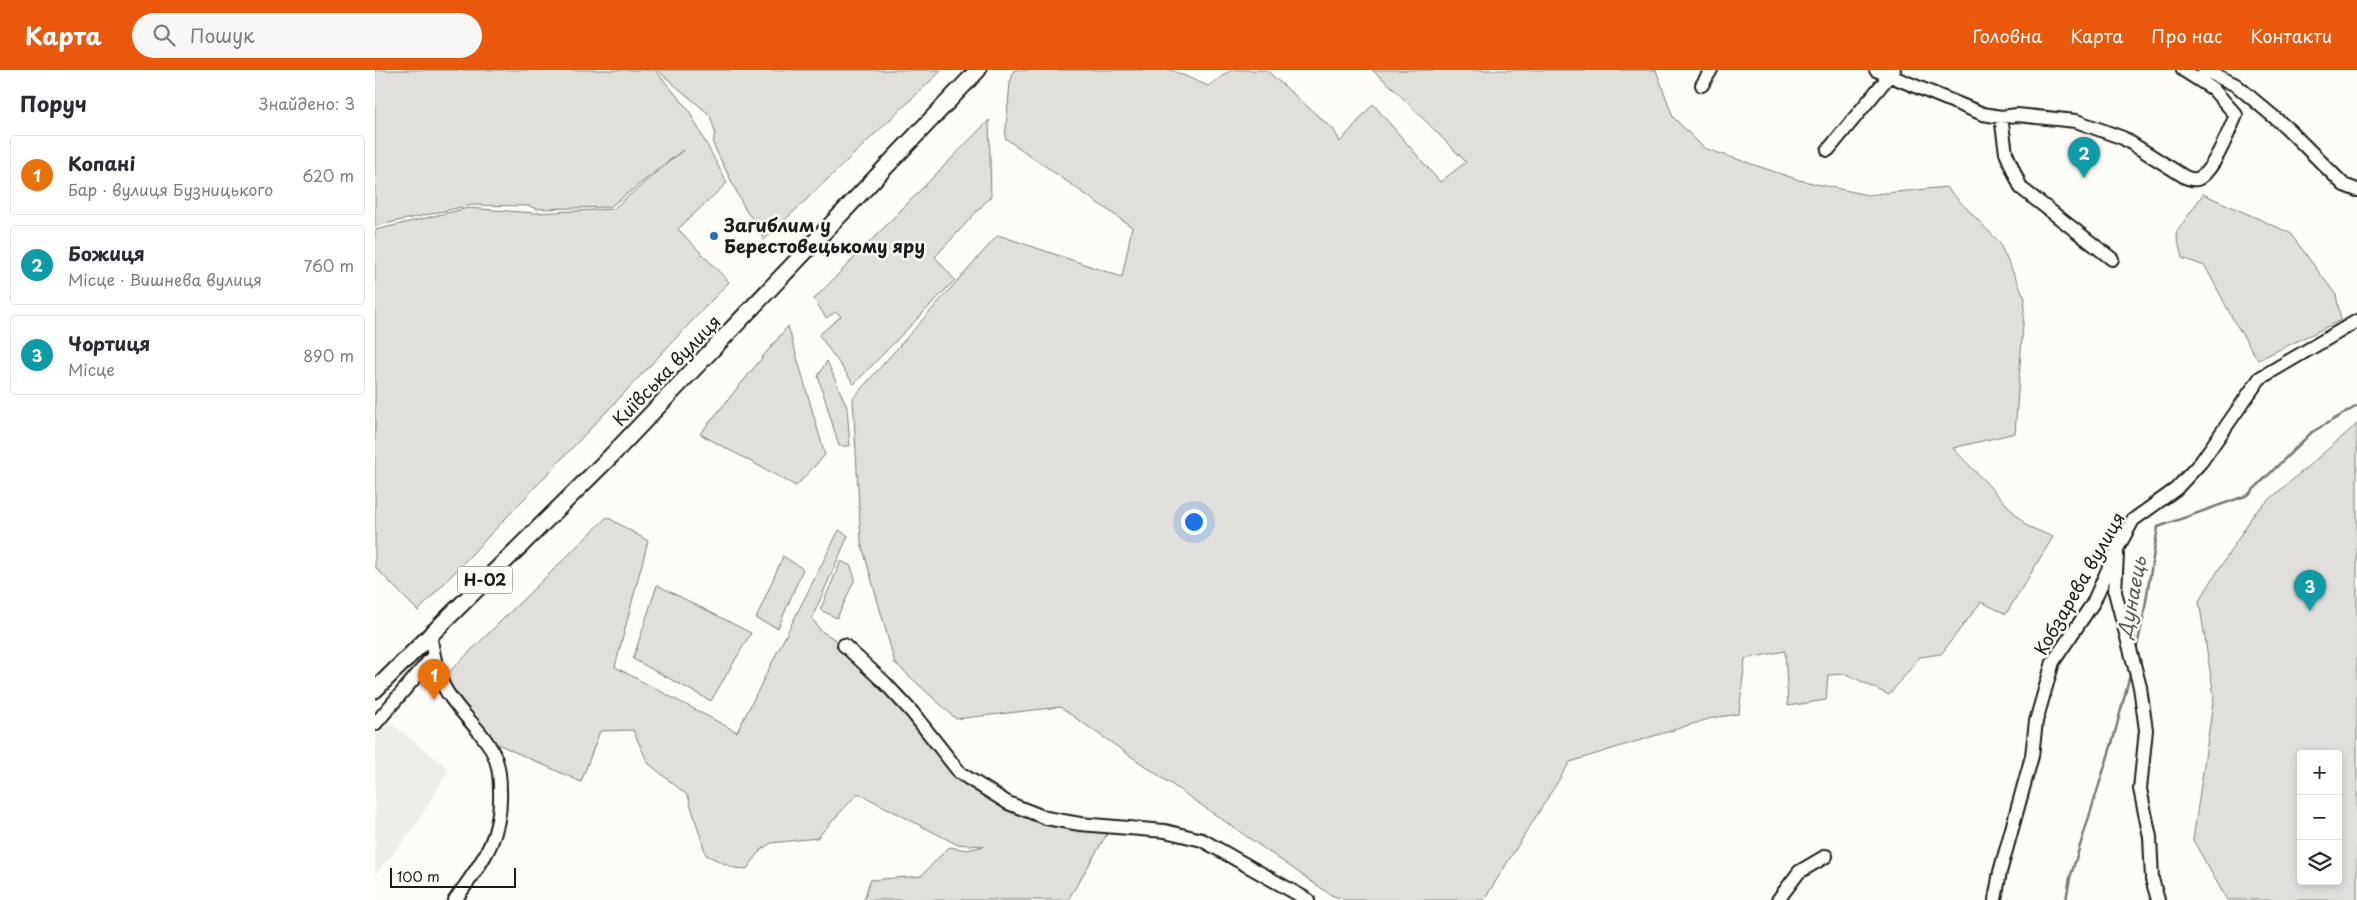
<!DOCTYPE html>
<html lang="uk">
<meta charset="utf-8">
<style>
:root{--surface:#fff;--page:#f7f7f7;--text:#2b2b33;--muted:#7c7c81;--line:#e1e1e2;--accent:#ea580c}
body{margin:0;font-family:"Playpen Sans",sans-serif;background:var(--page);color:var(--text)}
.controls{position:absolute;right:15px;bottom:15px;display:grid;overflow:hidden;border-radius:5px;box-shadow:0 2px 8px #0003}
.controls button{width:45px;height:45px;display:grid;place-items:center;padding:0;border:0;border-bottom:1px solid var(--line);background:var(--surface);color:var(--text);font:25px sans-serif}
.scale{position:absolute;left:15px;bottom:12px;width:126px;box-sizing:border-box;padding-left:5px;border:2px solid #1c1c1c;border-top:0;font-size:14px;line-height:18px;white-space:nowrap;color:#1c1c1c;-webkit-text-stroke:4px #fdfcf7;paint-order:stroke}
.you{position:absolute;left:818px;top:451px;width:18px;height:18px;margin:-12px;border:4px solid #fff;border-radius:50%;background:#1a73e8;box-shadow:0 0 0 8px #1a73e833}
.badge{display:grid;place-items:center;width:32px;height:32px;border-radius:50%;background:var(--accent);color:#fff;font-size:16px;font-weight:700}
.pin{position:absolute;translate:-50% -41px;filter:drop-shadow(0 1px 2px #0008)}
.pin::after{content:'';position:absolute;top:26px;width:18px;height:15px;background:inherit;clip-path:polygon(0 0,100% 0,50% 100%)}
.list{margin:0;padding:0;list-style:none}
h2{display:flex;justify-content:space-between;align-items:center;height:65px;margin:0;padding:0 20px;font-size:21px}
h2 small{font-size:16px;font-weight:400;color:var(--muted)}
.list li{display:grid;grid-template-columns:32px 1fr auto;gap:15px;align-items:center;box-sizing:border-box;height:80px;margin:0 10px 10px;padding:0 10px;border:1px solid var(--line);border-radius:5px}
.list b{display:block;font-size:19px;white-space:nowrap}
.list p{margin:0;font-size:16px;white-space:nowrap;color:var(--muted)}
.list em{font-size:16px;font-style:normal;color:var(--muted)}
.icon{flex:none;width:28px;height:28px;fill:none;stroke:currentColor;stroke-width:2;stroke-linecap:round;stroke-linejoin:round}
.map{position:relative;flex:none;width:1982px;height:830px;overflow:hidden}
header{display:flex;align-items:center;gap:30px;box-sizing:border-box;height:70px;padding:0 25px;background:var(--accent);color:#fff}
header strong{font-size:24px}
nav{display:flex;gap:28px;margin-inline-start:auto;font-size:18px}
.search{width:350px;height:45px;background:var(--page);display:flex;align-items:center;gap:12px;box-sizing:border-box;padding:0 18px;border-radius:28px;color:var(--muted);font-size:19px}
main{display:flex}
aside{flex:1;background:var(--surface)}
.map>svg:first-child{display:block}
</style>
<header>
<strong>Карта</strong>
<div class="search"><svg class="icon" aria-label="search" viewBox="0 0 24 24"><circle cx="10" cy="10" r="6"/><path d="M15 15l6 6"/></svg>Пошук</div>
<nav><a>Головна</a><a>Карта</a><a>Про нас</a><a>Контакти</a></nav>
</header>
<main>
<aside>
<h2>Поруч<small>Знайдено: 3</small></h2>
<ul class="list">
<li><span class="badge" style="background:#e8710a">1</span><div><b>Копані</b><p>Бар · вулиця Бузницького</p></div><em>620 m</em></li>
<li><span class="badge" style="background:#0f9aa8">2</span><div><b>Божиця</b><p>Місце · Вишнева вулиця</p></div><em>760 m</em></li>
<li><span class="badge" style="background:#0f9aa8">3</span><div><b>Чортиця</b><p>Місце</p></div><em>890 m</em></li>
</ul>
</aside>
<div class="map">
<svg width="1982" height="830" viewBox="0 0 1982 830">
<rect width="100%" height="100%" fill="#fdfcf7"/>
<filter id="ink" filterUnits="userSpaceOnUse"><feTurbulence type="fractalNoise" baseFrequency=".02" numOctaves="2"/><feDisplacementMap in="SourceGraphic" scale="10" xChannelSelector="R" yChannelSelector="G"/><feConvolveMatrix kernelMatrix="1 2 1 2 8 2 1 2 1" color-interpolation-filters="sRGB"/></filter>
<g filter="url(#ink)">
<path fill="#eeede9" d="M13,651l61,48 -34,58 -40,48v-140z"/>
<path fill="#e0dfdb" stroke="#7e7e7c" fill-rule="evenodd" d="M0,0h280l33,39 39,74 -49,46 51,53 -311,329 -43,-44v-337l93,-22 66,5 79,-4 70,-59 -73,57 -73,2 -8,-3 -58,-1 -96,21z
M282,0h285l-178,170 -5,-13 -13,-16 -33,-67 2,-12 -5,-17z
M639,0h157l37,16 23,-16h35l68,60 6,12 33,-38 67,78 26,-20 -76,-77 -18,-15h284l17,47 31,31 95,32 68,15 79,-8 53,55 26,56 -10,135 -62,15 74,78 26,11 -47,77 -25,-12 -40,52 -21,3 -31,38 -43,-21 -18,1 -2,25 -38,6 -3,-55 -40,8 -6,55 -27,4 -142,44 -86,138h-139l-14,-5 -271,-188 -104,12 -61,-56 -34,-121 -8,-144 145,-163 124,42 10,-50 -127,-89 5,-55z
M614,50l2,76 -56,61 20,23 -101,104 -35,-49 22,-19 -5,-4 -10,6 -12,-19z
M1828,124l87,39 46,62 5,25 -83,40 -24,-39 -29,-55 -23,-8 -6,-25z
M413,256l37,129 -29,31 -96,-52z
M452,291l20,46 3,39h-11l-21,-70z
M1982,354v476h-130l-34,-60 21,-144 -15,-95 56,-89zM1926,684h37v127h-37z
M232,447l41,24 -33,126 122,65 102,-202 9,6 -36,82 8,12 24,15 116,128 48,30 99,31 -39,66h-204l6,-20 51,-4 28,-29 18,3 17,-4 -28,-2 -98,-51 -41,45 -46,5 -10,7 -14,19 -13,-1 -28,-13 -18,-59 -40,-33 -15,-33 -33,1 -19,51 -90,-41 -48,-63z
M408,486l20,13 -25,59 -22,-9z
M466,491l10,5 4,13 -18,39 -17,-8z
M282,515l94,48 -40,68 -78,-42z"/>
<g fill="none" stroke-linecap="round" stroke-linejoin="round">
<path stroke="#797876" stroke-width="2.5" d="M1761,581l7,-32 15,-92 90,-32 64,-63 45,-26
M1691,830l4,-22 43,-138 18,-69"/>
<defs>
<path id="minor" d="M1501,0l107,44 18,3 16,-2 59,6 47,17 62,39c6,2 11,4 16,0 14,-10 28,-46 35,-62l-23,-26 -30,-19
M1829,0l32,15 51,43 57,57 13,5
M1327,15l9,-15
M1626,47l5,36 15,35 91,71
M1453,80l66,-80
M1742,484l-2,38 25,95 6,43 -6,59 10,48 2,42 6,21
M55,563c3,17 5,37 13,52 13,27 43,46 53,75 3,9 4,20 4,30 2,49 -18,72 -45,110
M469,575l41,38 27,29 48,61 48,30 38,15 34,6 85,7 37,9 106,60
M0,654l59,-69
M1403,830l21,-28 27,-16
M1620,830l5,-28 32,-116 4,-35 17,-59 40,-59 25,-56 15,-27 43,-31 25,-27 59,-84 97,-57"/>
<path id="major" d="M0,620l236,-234 367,-386"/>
</defs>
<use href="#minor" stroke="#1c1c1c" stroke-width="16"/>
<use href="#major" stroke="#1c1c1c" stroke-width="19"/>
<use href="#minor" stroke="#fdfcf7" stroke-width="12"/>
<use href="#major" stroke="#fdfcf7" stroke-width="15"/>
</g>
</g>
<circle fill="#1f6fb2" stroke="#fdfcf7" stroke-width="2" cx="339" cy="166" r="5"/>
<g text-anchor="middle" stroke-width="5" stroke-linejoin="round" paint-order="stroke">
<rect fill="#fdfcf7" stroke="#605f5e" stroke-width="1" x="82.5" y="496.5" width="55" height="27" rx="4"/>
<g font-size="16" font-weight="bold" fill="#1c1c1c">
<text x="110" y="516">Н-02</text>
</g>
<g font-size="18" font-weight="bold" fill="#1c1c1c" stroke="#fdfcf7" text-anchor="start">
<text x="349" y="162">Загиблим у<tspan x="349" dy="21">Берестовецькому яру</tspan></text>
</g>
<g font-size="18" fill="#1c1c1c" stroke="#fdfcf7">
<text transform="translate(292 301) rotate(-46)" y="6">Київська вулиця</text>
<text transform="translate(1705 514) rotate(-60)" y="6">Кобзарева вулиця</text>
</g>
<g font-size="19" font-style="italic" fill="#5a5a58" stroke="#fdfcf7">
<text transform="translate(1757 527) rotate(-79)" y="7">Дунаець</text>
</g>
</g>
</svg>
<div class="controls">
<button>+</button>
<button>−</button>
<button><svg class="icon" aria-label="layers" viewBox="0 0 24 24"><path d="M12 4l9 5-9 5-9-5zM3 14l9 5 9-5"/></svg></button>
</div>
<div class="scale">100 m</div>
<div class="you"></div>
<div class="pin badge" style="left:59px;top:630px;background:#e8710a">1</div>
<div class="pin badge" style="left:1709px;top:108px;background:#0f9aa8">2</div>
<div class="pin badge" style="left:1935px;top:541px;background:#0f9aa8">3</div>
</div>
</main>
